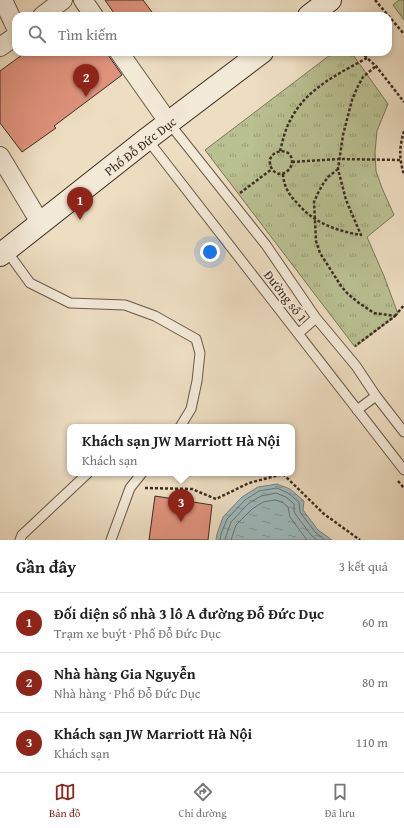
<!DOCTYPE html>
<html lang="vi">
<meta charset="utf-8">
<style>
:root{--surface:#fff;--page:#f6f6f6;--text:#222;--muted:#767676;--line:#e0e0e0;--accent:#8f2418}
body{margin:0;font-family:"Gentium Book Plus",serif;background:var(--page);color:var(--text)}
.you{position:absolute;left:210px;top:252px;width:14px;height:14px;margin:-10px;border:3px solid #fff;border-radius:50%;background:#1a73e8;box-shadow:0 0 0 6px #1a73e833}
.badge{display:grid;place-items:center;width:26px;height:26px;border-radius:50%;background:var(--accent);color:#fff;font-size:13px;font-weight:700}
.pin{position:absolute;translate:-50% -33px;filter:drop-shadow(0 1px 2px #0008)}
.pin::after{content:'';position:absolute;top:21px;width:14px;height:12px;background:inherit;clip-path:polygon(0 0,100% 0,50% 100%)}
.popup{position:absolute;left:67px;top:424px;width:228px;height:52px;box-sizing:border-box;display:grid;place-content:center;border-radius:8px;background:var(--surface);filter:drop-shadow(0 1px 3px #0005);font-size:13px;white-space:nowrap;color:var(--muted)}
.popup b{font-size:15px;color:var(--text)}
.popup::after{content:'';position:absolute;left:50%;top:100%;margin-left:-8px;border:8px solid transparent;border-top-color:var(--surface)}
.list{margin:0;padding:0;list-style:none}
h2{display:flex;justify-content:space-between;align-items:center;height:52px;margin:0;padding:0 16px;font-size:17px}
h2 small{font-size:13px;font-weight:400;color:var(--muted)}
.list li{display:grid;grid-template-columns:26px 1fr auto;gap:12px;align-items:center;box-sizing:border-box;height:60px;padding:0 16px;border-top:1px solid var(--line)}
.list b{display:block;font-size:15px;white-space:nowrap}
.list p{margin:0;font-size:13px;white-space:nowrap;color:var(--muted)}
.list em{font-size:13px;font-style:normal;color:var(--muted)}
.icon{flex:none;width:22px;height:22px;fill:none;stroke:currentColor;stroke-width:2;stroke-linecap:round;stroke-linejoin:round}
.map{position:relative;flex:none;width:404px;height:540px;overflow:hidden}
.search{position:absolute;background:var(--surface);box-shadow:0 2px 6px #0003;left:12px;right:12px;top:12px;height:44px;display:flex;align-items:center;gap:10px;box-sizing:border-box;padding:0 14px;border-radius:12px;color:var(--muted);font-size:15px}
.sheet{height:232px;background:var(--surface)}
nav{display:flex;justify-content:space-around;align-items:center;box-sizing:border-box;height:56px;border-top:1px solid var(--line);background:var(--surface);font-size:11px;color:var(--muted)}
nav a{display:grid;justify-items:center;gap:2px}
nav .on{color:var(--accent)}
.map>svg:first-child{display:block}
</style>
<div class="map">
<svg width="404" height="540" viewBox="0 0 404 540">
<defs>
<pattern id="grass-tufts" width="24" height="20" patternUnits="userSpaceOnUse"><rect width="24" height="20" fill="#b9c092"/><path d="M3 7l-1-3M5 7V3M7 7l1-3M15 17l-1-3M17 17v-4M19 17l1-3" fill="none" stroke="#989c77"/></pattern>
<pattern id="water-ripples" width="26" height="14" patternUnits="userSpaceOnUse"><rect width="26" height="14" fill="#9dbabd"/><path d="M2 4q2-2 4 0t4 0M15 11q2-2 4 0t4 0" fill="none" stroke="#819799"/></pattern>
</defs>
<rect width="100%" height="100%" fill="#edddc1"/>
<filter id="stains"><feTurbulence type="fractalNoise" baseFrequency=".005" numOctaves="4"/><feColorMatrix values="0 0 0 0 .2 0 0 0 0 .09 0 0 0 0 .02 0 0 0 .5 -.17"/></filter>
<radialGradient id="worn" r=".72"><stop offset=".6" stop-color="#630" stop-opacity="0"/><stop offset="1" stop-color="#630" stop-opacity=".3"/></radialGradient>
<path fill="url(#grass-tufts)" stroke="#7a765a" d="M399,0h5v20l-11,-15z
M334,52h17l37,52 -11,27 -2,21 1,19 6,17 12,27 -27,22 17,39 14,38 -43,33 -150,-197z"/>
<path fill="url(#water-ripples)" stroke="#76817f" d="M277,484l13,5 14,12 -1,9 15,20 14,10h-116l1,-6 6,-17 19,-20 16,-10z"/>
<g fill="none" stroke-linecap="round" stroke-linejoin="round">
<path stroke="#6c7370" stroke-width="1" d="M220,540l1,-6 6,-15 18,-19 14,-9 18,-3 11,5 11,9 1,10 15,20 10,8
M225,540l1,-4 5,-14 17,-18 13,-8 15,-3 10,4 8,7v7l2,4 15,20 6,5
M231,540l5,-15 16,-16 11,-7 12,-2 7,2 6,5 2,10 17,23"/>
</g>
<path fill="#de927c" stroke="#3c2c22" d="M105,0h38l12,16h-39z
M26,52h80l16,23 -68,51 2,2 -34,24 -22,-29v-52z
M155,496l57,9 -4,35h-59z"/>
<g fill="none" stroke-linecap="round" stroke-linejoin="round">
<defs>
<path id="lane" d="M169,123l97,122 50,73 40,48 20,30 28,36
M147,139l257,331
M6,250l24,33 40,20 55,2 30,11 41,23 4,14 -3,28 -6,28 -11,18
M299,333l17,-15
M357,410l19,-14
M20,540l2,-5 66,-62
M111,540l19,-52 12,-15"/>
<path id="street" d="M3,0l13,28
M83,0l11,16
M42,16l21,-16
M0,47l16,-11
M119,52l50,71
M0,156l41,68"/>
<path id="secondary" d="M309,16l21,-16
M0,255l147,-116 115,-87"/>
</defs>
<use href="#lane" stroke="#68584a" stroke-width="11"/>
<use href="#street" stroke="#68584a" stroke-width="20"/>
<use href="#secondary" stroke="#3c2c22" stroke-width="24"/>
<path stroke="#3c2c22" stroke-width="2.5" stroke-dasharray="3 2" stroke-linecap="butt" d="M375,0l29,34
M361,52l6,6 9,8 28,36
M404,131c-5,18 -5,26 0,44
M280,151c3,-11 5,-22 11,-32 15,-30 47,-45 76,-61
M292,162l47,-3 61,1
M338,169l-10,8 -5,7 -5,9 -4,9 2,39 4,12 21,33 7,8 11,9 15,10 21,3 -40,30
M283,174c1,13 6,21 15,30 16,19 39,27 63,31l-15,-35 -8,-31 5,-34 9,-35 6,-14 5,-9 13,-11
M240,193l32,-24c-1,-2 -2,-3 -2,-6 -2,-10 14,-16 20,-8 8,11 -9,27 -18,14
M395,316l9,-11
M398,481l6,7
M145,488l47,1 24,10 33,-16 34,-9 41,40 36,26"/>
<use href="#lane" stroke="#f3e9d7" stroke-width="9"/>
<use href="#street" stroke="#f3e9d7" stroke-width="18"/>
<use href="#secondary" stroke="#f3e9d7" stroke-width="22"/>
</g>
<g text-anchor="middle" stroke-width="4" stroke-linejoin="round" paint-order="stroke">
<g font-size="13" fill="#3c2c22" stroke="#f3e9d7">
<text transform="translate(140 146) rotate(-38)" y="5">Phố Đỗ Đức Dục</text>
<text transform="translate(286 296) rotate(52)" y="5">Đường số 1</text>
</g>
</g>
<rect width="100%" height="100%" filter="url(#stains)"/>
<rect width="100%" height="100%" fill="url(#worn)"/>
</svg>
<div class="you"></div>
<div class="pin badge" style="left:80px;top:220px">1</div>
<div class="pin badge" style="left:86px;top:97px">2</div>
<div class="pin badge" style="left:181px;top:522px">3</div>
<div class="popup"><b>Khách sạn JW Marriott Hà Nội</b>Khách sạn</div>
<div class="search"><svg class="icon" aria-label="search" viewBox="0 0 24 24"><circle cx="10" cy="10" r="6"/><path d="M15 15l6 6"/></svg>Tìm kiếm</div>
</div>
<section class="sheet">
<h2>Gần đây<small>3 kết quả</small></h2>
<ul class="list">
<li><span class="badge">1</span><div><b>Đối diện số nhà 3 lô A đường Đỗ Đức Dục</b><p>Trạm xe buýt · Phố Đỗ Đức Dục</p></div><em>60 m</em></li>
<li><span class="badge">2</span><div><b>Nhà hàng Gia Nguyễn</b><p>Nhà hàng · Phố Đỗ Đức Dục</p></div><em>80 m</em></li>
<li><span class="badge">3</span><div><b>Khách sạn JW Marriott Hà Nội</b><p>Khách sạn</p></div><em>110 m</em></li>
</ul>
</section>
<nav>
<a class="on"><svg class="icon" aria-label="map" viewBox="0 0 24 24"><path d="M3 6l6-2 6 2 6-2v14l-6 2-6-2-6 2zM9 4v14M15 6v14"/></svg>Bản đồ</a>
<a><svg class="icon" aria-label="directions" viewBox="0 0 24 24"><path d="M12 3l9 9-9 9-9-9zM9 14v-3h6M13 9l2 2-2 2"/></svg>Chỉ đường</a>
<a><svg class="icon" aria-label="saved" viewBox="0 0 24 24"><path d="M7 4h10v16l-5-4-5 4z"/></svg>Đã lưu</a>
</nav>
